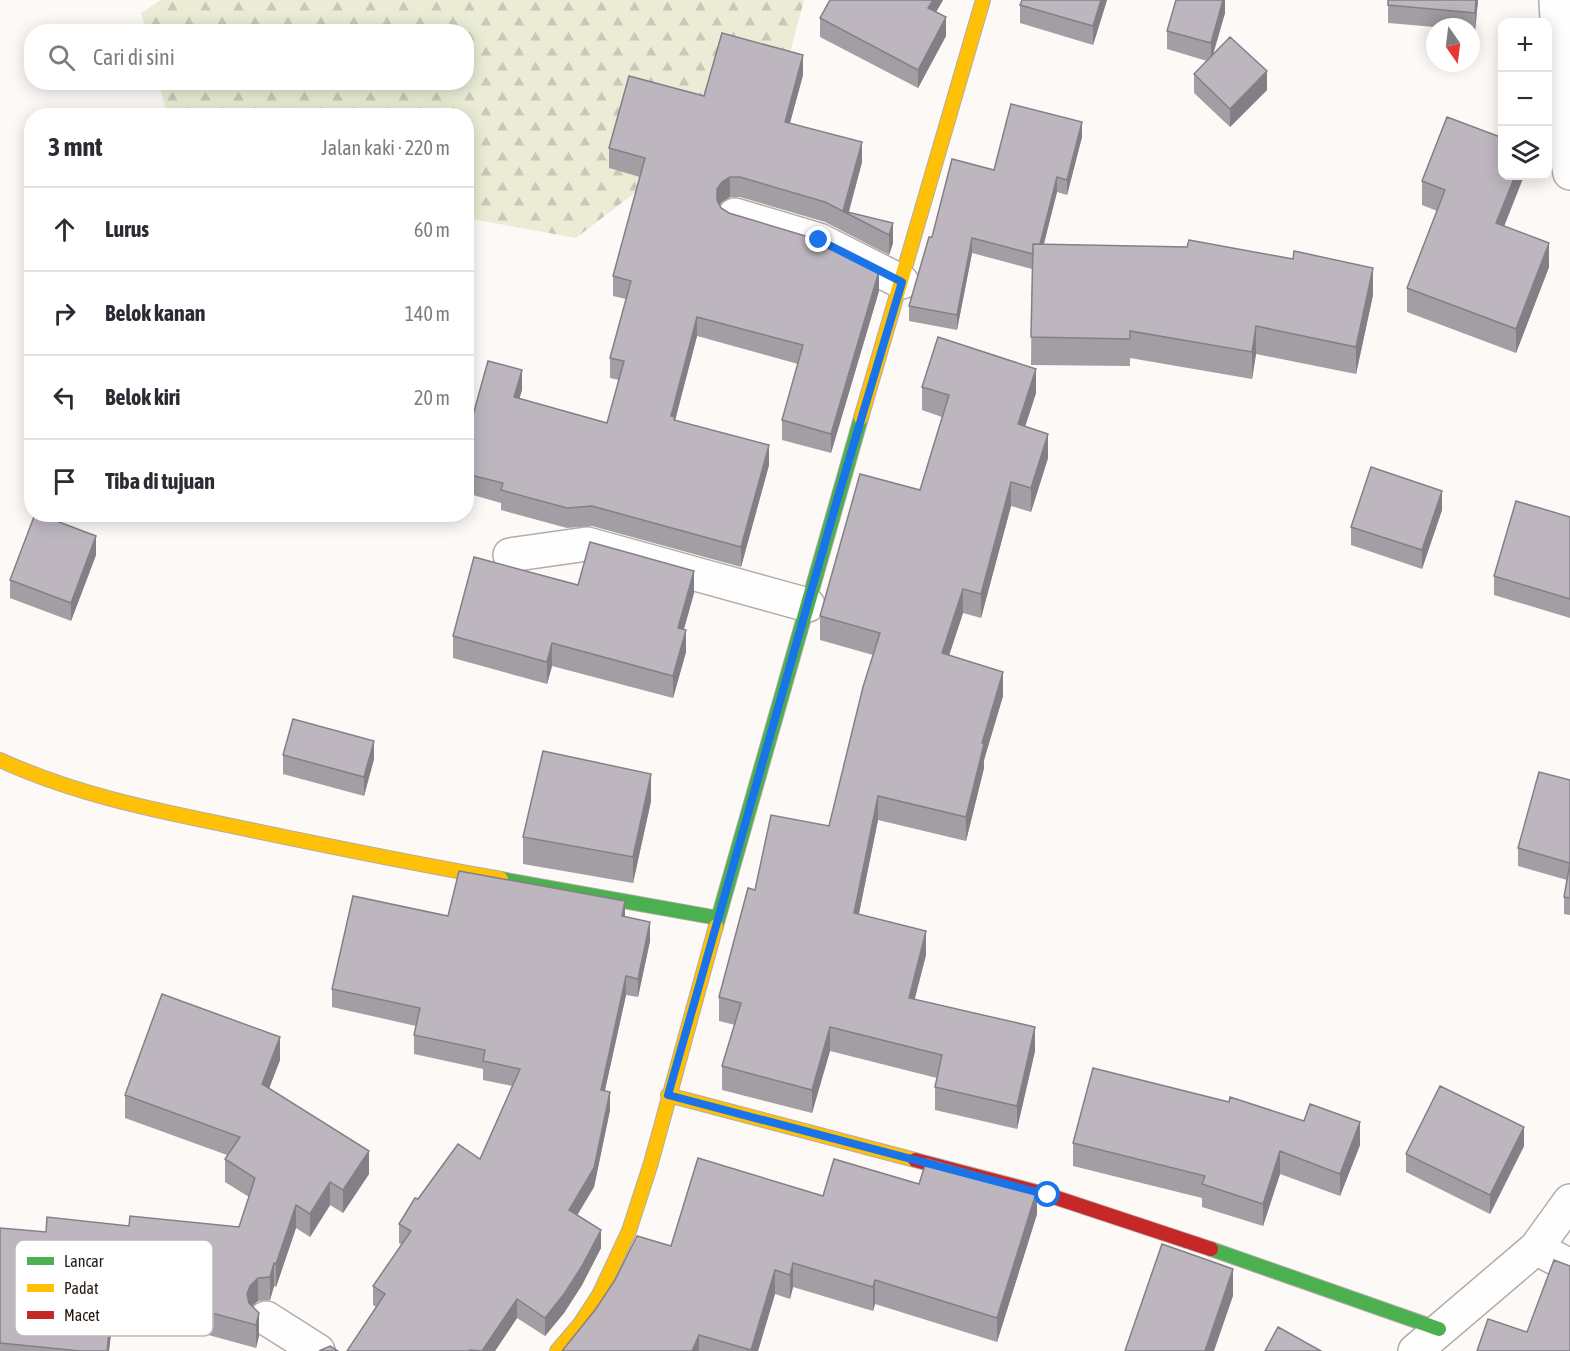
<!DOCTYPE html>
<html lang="id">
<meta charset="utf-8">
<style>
:root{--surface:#fff;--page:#f7f7f7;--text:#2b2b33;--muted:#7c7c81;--line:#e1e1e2}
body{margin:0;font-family:"Asap Condensed",sans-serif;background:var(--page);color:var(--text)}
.controls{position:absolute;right:18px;top:18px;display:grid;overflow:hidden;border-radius:12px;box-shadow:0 3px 15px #0003}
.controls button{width:54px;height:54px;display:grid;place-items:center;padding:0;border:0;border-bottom:2px solid var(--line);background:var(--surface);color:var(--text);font:30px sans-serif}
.compass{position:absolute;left:1426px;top:18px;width:54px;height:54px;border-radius:50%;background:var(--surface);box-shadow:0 3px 15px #0003;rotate:166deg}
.stop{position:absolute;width:18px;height:18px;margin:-14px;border:4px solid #1a73e8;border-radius:50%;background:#fff}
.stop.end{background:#1a73e8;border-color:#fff;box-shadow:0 2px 6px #0008}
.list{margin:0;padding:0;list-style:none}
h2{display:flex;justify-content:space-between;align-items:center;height:78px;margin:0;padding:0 24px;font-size:26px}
h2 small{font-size:20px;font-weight:400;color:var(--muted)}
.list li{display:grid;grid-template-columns:39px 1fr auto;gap:18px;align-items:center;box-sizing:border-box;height:84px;padding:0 24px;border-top:2px solid var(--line)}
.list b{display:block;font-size:22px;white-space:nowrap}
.list em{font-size:20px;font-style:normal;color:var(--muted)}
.icon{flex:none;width:33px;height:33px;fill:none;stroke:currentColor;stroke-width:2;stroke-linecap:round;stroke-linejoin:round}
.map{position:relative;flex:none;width:1570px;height:1351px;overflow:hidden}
.search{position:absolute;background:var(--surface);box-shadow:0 3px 15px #0003;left:24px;top:24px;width:450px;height:66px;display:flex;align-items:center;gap:15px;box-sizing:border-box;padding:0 21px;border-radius:24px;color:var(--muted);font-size:22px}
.panel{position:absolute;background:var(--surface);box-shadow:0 3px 15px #0003;left:24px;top:108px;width:450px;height:414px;border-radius:24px}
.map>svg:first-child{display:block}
</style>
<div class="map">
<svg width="1570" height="1351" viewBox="0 0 1570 1351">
<defs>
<pattern id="forest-firs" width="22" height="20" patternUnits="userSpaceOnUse" patternTransform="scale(1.5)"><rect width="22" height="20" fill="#ebecd5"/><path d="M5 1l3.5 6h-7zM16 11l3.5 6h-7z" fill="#c9cab6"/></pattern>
</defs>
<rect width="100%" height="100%" fill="#fcf9f7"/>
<path fill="url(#forest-firs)" d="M161,0h643l-21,79 -207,159 -109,-20 -1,-102 -299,-1 -8,-32 307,-1v-50l-320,-1 -5,-18z"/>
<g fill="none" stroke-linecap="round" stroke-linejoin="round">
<defs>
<path id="street" d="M1556,0l7,135 7,38
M735,215l84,25 83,42
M510,555l77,-11 221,61
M1536,1248l34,18
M266,1318l52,33
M1415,1351l121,-103 34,-47"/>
<path id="fast" d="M501,879l217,39
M716,926l145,-508
M1211,1249l228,80"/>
<path id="slow" d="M861,418l122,-418
M0,760c74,34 153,50 232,66 90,19 179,37 269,53
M668,1095l247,65
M557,1351l23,-27 19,-29 30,-64 22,-68 65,-237"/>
<path id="jam" d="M915,1160l133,35 163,54"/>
</defs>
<use href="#street" stroke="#b2aca7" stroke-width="36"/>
<use href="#fast" stroke="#b2aca7" stroke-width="16"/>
<use href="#slow" stroke="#b2aca7" stroke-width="16"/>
<use href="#jam" stroke="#b2aca7" stroke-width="16"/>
<use href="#street" stroke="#fffefe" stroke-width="33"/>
<use href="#fast" stroke="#4caf50" stroke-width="14"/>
<use href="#slow" stroke="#ffc107" stroke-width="14"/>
<use href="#jam" stroke="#c62828" stroke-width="14"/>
</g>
<path fill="#a39da4" d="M830,0h113l-7,12 10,24 -28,52 -98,-51v-19z
M1022,0h85l-14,45 -73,-22v-18z
M1225,0v13l-13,42 55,35 -37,37 -36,-34v-19l13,-13 -40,-12v-18z
M1478,0l-3,31h-4v-4h-36l-47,-4v-18z
M803,75l-13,48 72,39 -13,50 44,11v20l-4,12 -64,-33 -85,-25h-10l-8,5 -2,3 1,3 8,5 150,78 -48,162 -49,-13v-20l16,-56 -101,-28 -22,85 94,44 -28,102 -149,-41 -25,2 -66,-18v-7l-35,-10v-80l7,2 49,-25 -3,8 88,25 12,-43 -9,-2v-20l16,-59 -13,-3v-20l27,-99 -31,-9v-20l95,-52z
M1447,117l57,109 45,41 -33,86 -109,-41v-24l30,-77 -15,-6v-24z
M1082,137l-15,58 -10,-3 -13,52 329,51 -17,79 -100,-20 -4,25 -122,-21v8l-99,-1 1,-96 -60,-16 -15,77 -48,-9v-15l23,-69 62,-67z
M922,387l114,6 -11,34 23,31 -17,54 -20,-6 -30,112 -18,-5 -14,42 54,41 -19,64v8l-18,73 -88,-21 -19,94 67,41 -12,44 121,52 -18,78 -82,-19v-23l2,-9 -107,-27 -18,62 -90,-23v-24l13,-41 -16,-4v-24l36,-107 74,-64 44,-171 -53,-15v-24l100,-126 22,-73 -20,-7z
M1442,510l-20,59 -71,-24v-18z
M1570,517v101l-76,-23v-19z
M96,555l-25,66 -61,-23v-18z
M578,585l116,8 -10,36 2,23 -13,46 -121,-32 -5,18 -94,-26v-22z
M283,755l91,4 -10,37 -81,-22z
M1570,780v135l-6,-1v-17l3,-17 -49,-14v-18z
M651,801l-18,82 -110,-19v-27z
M448,916l177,1 25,24 -12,56 -12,-2 -21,95 5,20 -16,77 -17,28 24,33 -19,37 -18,28 -19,23 -28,-18 -22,33h-148l29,-44 -3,-2v-19l29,-41 -3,-2v-19l19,-25 62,-40 32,-73 -29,-6v-11l-69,-15v-19l2,-9 -84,-19v-18z
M280,1060l-11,28 100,86 -26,39 -13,-8 -20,32 -14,-9 -20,59 -2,-1 -4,14 -12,1 -6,5 7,30 -3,12 -143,-39 -4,42h-109v-123l46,4 83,-6 110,1 10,-30 -24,-15v-23l2,-4 -102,-37v-23z
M1073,1143l287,2 -20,51 -60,-22 -17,52 -61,-19v-9l-129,-32z
M1524,1146l-34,68 -84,-42v-18z
M919,1184l118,30 -40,128 -122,-38 -2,7 -80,-24 -3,12 -15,-5 -17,57h-196l109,-105 152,-50z"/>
<path fill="#847f86" d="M933,0h10l-15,26v-18z
M1101,0h6l-14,45v-19z
M1223,0h2v13l-14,49v-19z
M1476,0h2l-3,31v-18z
M946,17v19l-28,52v-18z
M803,55v20l-18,66v-19z
M1267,71v19l-37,37v-18z
M1082,122v15l-15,58v-15z
M862,142v20l-14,52 -5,-3z
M1515,176h9l-28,71v-24z
M730,177v20l-8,5 -5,7v-20l5,-7z
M1057,177v15l-20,78v-15z
M893,223v20l-4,12v-20z
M972,238v15l-15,77v-15z
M1549,243v24l-33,86v-24z
M1373,268v27l-17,79v-27z
M879,271v20l-48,162v-19z
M697,317v19l-22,84v17l-4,-21z
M1256,326v28l-4,25v-27z
M1036,369v24l-18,55v-24z
M522,370v20l-8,27v-20z
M1048,434v24l-17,54v-24z
M769,445v20l-28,102v-20z
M1011,482v24l-30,112v-24z
M1442,491v19l-20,59v-19z
M96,536v19l-25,66v-18z
M694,571v22l-16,57v-22z
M963,589v24l-21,64v-24z
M686,630v22l-13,46v-22z
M552,643v23l-5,18v-22z
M1003,672v24l-19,64v8l-18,73v-24l16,-74z
M374,741v18l-10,37v-19z
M651,774v27l-18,82v-26z
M878,796v24l-24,117v-24z
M625,901v19l-3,-4z
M650,922v19l-12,56v-18z
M926,931v24l-17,67v-24z
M626,976v19l-25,113v-18z
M830,1027v24l-18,62v-23z
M1035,1027v24l-18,78v-23z
M280,1037v23l-18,47v-23z
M610,1092v18l-16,77 -25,42v-19z
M1360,1122v23l-20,51v-22z
M1524,1127v19l-34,68v-19z
M369,1151v23l-26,39v-23z
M1280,1151v23l-17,52v-22z
M330,1182v23l-20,32v-23z
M1037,1190v24l-40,128v-24z
M296,1205v23l-20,59v-23z
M601,1230v18l-19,37 -18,28 -19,23v-18z
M274,1263v23l-4,14v-23z
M793,1263v24l-3,12v-24z
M1233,1269v27l-19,55h-9z
M775,1270v24l-17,57h-7z
M258,1278v23l-8,7 -3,-14 3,-8z
M875,1280v24l-2,7v-24z
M113,1296v22l-4,33h-2z
M517,1299v19l-22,33h-13z
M259,1313v23l-3,12v-23z
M699,1335v16h-7z"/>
<path fill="#bdb6bf" stroke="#847f86" stroke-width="1.5" d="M830,0h103l-5,8 18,9 -28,53 -98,-52z
M1022,0h79l-8,26 -73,-21z
M1176,0h47l-12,43 -44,-12z
M1388,0h88l-1,13 -87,-8z
M722,33l81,22 -18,67 77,20 -19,69 50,12 -4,12 -64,-33 -85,-25h-10l-8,5 -5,7v11l4,8 8,5 83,25 67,33 -48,163 -49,-14 21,-75 -106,-28 -26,99 4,1 -1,3 95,25 -28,102 -149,-41 -25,2 -66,-18 2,-7 -37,-9v-61l7,2 15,-54 34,9 -8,27 93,26 17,-62 -14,-3 21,-77 -18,-5 32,-118 -36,-10 20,-72 75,20z
M1230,37l37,34 -37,38 -36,-35z
M1011,104l71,18 -15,58 -10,-3 -17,67h-7v10l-61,-16 -15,77 -48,-9 20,-69h3l20,-78 42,11z
M1447,117l56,21v38h12l-19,47 53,20 -33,86 -109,-41 38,-98 -23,-9z
M1189,240l104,19 1,-8 79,17 -17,79 -100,-21 -4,26 -122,-21v8l-99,-2 2,-93 154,3z
M938,337l98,32 -18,55 30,10 -17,54 -20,-6 -30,112 -18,-5 -21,64 61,19 -21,71 2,1 -18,73 -88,-21 -24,117 72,18 -17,67 126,29 -18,79 -82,-19 7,-32 -112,-28 -18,63 -90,-24 19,-63 -22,-6 29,-109 7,2 16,-75 58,11 34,-139 17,-54 -60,-17 40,-142 60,16 29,-95 -27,-8z
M1371,467l71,24 -20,59 -71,-23z
M1516,501l54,16v82l-76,-23z
M35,514h3l58,22 -25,67 -61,-23z
M590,542l104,29 -16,57 8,2 -13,46 -121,-33 -5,19 -94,-26 21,-79 104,28z
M293,719l81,22 -10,36 -81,-22z
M543,751l108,23 -18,83 -110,-20z
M1539,772l31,8v118l-6,-1 6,-34 -52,-15z
M459,871l166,30 -3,15 28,6 -12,57 -12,-3 -25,114 9,2 -16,76 -25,42 32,20 -19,36 -18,28 -19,24 -28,-19 -35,52 -12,-1 -1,1h-122l38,-57 -12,-8 38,-55 -12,-7 16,-26 3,1 40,-55 22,15 40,-90 -37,-8 2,-11 -71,-15 6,-27 -88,-19 21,-93 95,20z
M162,994l118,43 -18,47 107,67 -26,39 -13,-8 -20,32 -14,-9 -20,59 -2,-1 -4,14 -12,1 -8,8 -3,8 2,9 10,10 -3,12 -169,-46 26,17 -6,55h-27l-80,-8v-115l46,4 1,-15 82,9 1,-10 109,11 16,-49 -30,-19 15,-22 -115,-42z
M1093,1068l136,34 1,-5 74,24 6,-17 50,18 -20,52 -60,-23 -17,53 -61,-20 3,-8 -132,-33z
M1440,1086l84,41 -34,68 -84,-41z
M698,1158l125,38 11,-37 85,25 8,-25 110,31 -40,128 -122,-38 -2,7 -80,-24 -3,12 -15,-5 -24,80 -52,-15 -7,16h-130l33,-41 20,-30 22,-44 34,10z
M1162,1244l71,25 -28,82h-80z
M1554,1260l16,6v85h-93l11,-32 39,13z
M1278,1327l43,24h-56z
M330,1346l8,5h-19z"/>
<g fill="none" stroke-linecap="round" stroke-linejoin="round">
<path stroke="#1a73e8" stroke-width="8" d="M819,240l83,42 -64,215 -170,598 380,100"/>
</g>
<rect x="15" y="1240" width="198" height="96" rx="9" fill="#fff" stroke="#bdbab7" stroke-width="1.5"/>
<rect x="27" y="1257" width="27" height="8" fill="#4caf50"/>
<rect x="27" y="1284" width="27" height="8" fill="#ffc107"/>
<rect x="27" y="1311" width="27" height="8" fill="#c62828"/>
<g font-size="16" fill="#231910">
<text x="64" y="1267">Lancar</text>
<text x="64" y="1294">Padat</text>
<text x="64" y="1321">Macet</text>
</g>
</svg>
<div class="controls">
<button>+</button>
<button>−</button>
<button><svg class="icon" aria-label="layers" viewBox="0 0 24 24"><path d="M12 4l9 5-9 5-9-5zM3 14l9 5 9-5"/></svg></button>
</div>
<svg class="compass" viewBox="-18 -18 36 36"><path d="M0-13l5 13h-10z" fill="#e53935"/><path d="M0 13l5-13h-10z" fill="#7c7c81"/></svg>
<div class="stop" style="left:1048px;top:1195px"></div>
<div class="stop end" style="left:819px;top:240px"></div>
<div class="search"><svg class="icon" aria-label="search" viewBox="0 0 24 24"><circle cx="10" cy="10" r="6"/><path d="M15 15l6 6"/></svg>Cari di sini</div>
<section class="panel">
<h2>3 mnt<small>Jalan kaki · 220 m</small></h2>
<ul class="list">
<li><svg class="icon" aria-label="ahead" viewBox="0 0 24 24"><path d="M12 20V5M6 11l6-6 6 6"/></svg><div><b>Lurus</b></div><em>60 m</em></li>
<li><svg class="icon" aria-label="right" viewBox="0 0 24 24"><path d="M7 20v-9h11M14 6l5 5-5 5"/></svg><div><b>Belok kanan</b></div><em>140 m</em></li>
<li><svg class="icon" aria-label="left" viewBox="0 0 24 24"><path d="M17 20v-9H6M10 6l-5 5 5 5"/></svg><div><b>Belok kiri</b></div><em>20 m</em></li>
<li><svg class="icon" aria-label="arrive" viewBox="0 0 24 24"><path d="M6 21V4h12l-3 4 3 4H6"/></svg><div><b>Tiba di tujuan</b></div></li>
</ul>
</section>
</div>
